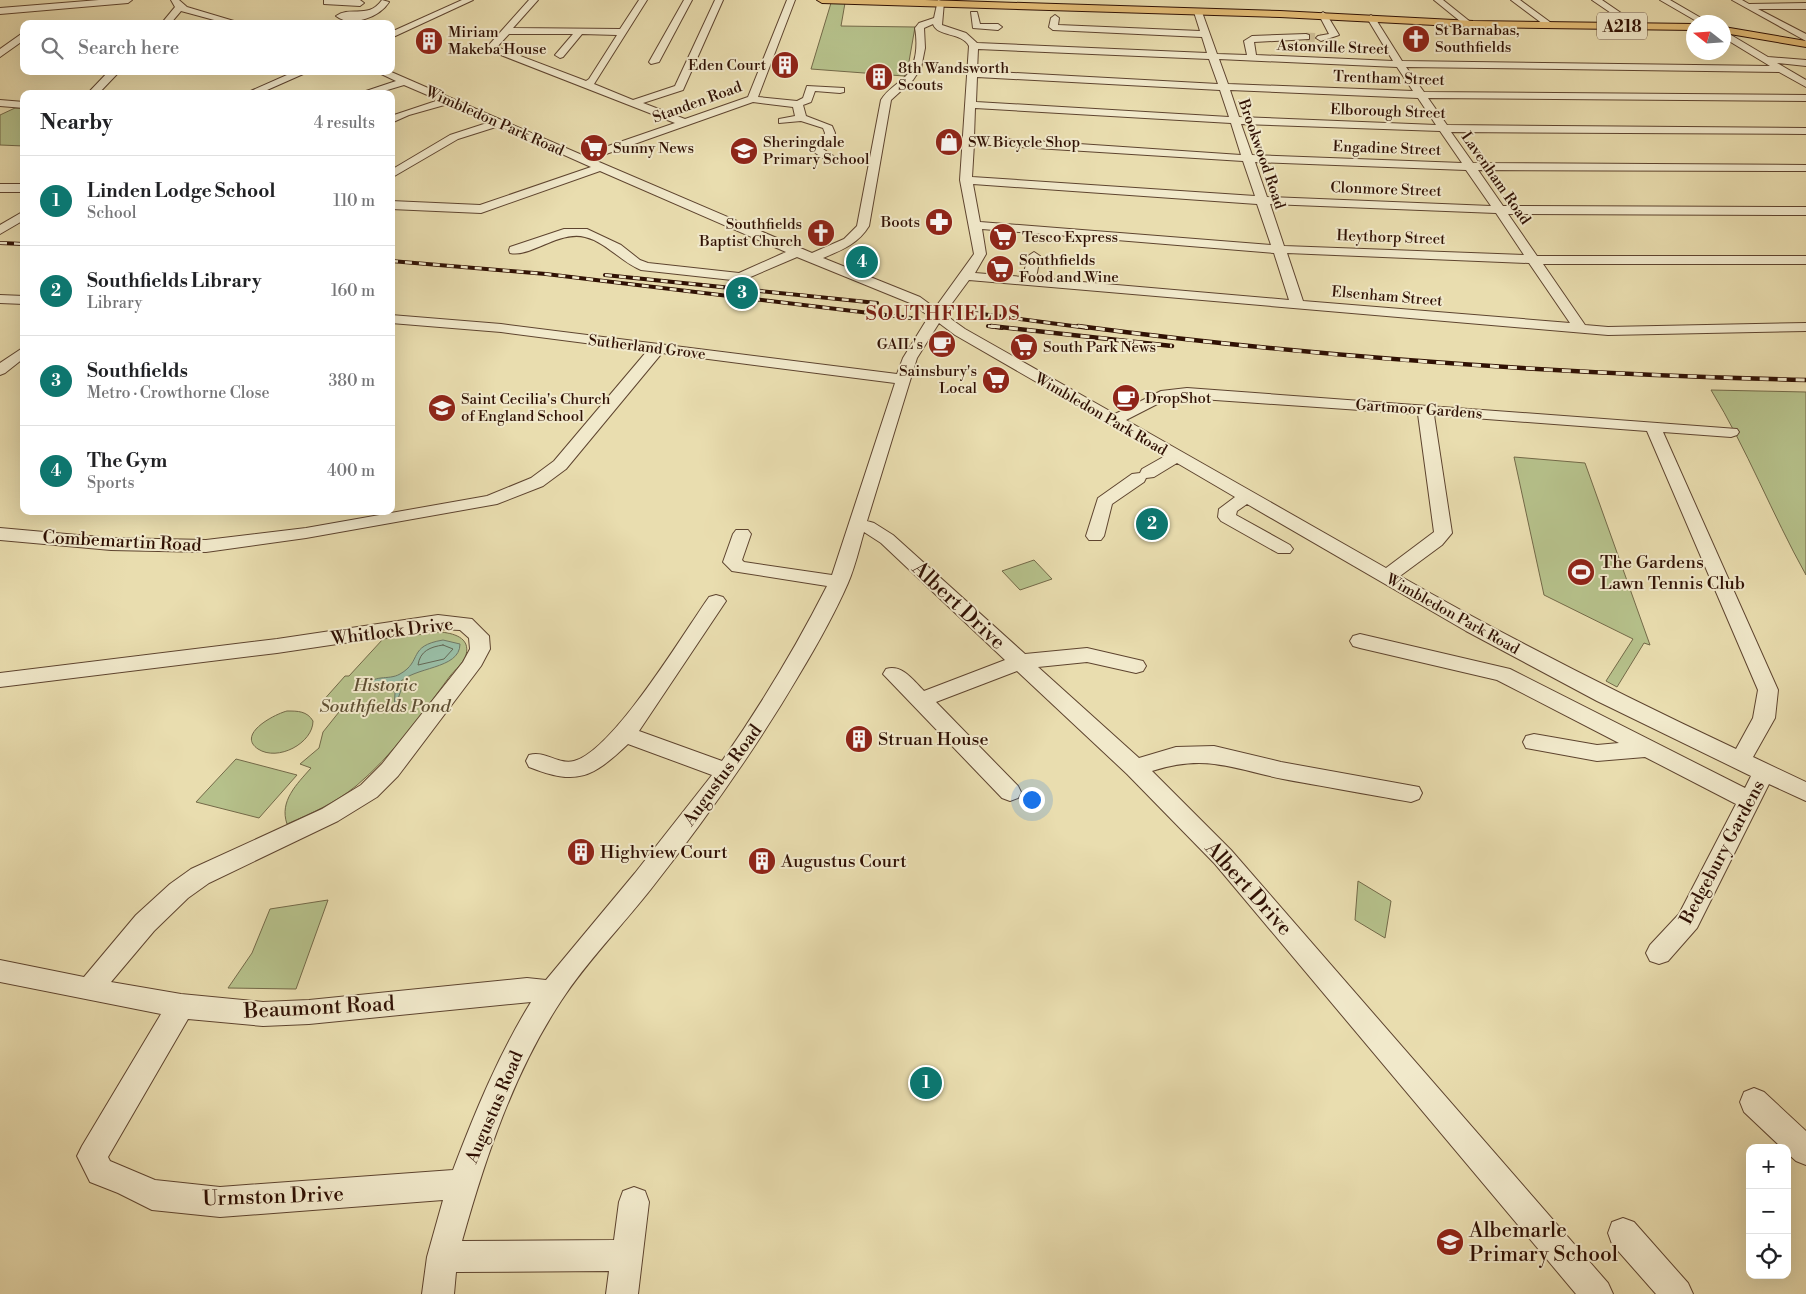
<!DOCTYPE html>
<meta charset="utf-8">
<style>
:root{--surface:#fff;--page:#f2f2f2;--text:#202124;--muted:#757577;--line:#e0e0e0;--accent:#0f766e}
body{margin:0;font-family:"Libre Bodoni",serif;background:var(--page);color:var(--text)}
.controls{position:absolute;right:15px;bottom:15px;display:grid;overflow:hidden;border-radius:10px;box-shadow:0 5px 20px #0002}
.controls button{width:45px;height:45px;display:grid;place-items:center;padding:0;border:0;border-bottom:1px solid var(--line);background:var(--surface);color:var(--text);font:25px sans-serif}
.compass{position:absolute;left:1686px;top:15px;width:45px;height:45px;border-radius:50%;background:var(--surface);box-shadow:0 5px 20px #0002;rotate:287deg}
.you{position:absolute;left:1031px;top:799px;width:18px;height:18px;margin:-12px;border:4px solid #fff;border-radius:50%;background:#1a73e8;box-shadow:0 0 0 8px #1a73e833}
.badge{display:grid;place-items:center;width:32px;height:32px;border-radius:50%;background:var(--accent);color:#fff;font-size:16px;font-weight:700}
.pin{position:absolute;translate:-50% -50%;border:2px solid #fff;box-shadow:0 1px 5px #0006}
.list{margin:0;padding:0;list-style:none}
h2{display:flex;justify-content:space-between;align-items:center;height:65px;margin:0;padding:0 20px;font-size:21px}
h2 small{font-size:16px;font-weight:400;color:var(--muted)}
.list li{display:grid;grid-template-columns:32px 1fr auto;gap:15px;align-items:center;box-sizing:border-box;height:90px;padding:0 20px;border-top:1px solid var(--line)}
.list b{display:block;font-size:19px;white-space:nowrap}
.list p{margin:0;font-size:16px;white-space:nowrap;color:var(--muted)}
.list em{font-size:16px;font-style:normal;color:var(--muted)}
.icon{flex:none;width:28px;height:28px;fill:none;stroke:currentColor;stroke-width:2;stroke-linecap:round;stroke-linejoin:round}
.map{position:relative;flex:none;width:1806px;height:1294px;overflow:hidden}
.search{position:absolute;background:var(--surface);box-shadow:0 5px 20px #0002;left:20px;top:20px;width:375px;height:55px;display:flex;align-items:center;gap:12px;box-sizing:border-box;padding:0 18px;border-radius:10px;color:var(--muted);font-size:19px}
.panel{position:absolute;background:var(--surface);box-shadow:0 5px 20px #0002;left:20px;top:90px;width:375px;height:425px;border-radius:10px}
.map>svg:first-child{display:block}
</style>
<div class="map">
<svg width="1806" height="1294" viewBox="0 0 1806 1294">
<rect width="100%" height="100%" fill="#e9ddaf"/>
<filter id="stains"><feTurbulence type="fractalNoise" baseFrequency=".004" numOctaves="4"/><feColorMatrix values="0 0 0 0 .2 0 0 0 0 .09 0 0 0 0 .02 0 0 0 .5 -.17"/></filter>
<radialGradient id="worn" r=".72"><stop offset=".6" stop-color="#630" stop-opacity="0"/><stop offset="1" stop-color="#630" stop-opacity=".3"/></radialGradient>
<path fill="#b6c18b" stroke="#736948" d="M831,3h14l-4,23 74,1 -8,46 -3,3 -93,-7z
M15,108h9v38l-24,-1v-30z
M1711,390l95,2v183c-34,-61 -59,-126 -95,-185z
M1514,457l71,6 65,182 -6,-2 -27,44 -11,-6 27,-42 -89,-44z
M1034,560l18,19 -32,11 -18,-19z
M440,632c12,1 31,5 26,23 -2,7 -11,15 -16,21 -28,38 -58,80 -94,110 -21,17 -44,27 -69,38 -8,-23 10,-40 24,-56l-11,-4 19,-16 4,-16 20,-25 -22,-4 24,-27h4l34,-37z
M287,711c11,0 20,0 26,10 0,22 -35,41 -55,28 -22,-15 17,-35 29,-38z
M236,759l61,16 -38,43 -63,-16z
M1358,881l33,20 -6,37 -30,-18z
M328,900l-32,89 -68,-1 24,-35 18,-44z"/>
<path fill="#99bda5" stroke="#6f7865" d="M443,640l17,4c0,26 -47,22 -62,40l3,6 -7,21 1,-18 -4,-4 -26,-1c8,-15 23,-7 35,-14 23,-13 7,-28 43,-34z"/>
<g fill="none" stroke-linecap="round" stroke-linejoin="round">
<path stroke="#646754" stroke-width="1" d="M443,645l10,4 -9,10 -26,6c2,-14 12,-18 25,-20z"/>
<path stroke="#cdbe95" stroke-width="9" stroke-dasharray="9 5" stroke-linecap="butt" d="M1306,37l15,1"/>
<defs>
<path id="minor" d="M99,0h33l-4,3 -128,11v-6z
M171,0h8l8,7 57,17h-15l-48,-13 -11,13h-9l14,-17z
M324,0h36l4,3 -4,3 -36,-2z
M382,0l7,2c-9,15 -38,26 -53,14 15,-11 32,4 46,-16z
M462,0h11l-82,38v-6z
M529,0h9l-25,28 107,1 19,-29h8l-53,84 39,16 42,-14 40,-86h8l-40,90 -40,13 42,16 63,-22 39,-97h8l-37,97 39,4 6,-3 4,-12 37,2v4l-4,1 -25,-2 -4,11 -8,3 3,11 26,10 3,7 -2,9 -10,7 12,8v4h-8l-16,-11 3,-5 9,-5 2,-7 -2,-5 -22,-7 -22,2v-4l16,-3 -2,-9 -40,-5 -161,57 220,94 32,-14 13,-13 24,-126c6,-10 15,-15 23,-22 13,-11 14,-34 11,-50l4,-5 15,-5 4,-18 6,2 -2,23 24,8 11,10 230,10 -5,-16 -149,-7 -4,-3 2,-9 4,-3 4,3 -1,7 142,6 -6,-19 4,-3 4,3 15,42 30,1 -3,-14 8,-5 54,-2 3,1v4l-55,3 2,13 137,6 -26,-43 4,-3 4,3 27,43 368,5 -46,-28v-9h5l2,6 37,22 38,3v6l-29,-3 29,17v7l-27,-15 -373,-5 18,25 382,3v6l-378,-3 19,27 359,3v6l-355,-2 22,31 333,2v6l-328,-1 25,36 303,1v8l-298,-1 29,42h269v8h-263l42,61 23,2 198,-4v8l-198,4 -639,-55 -25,34 21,15 150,85 46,-23 26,-3 550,41 2,3 -2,3 -6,2 -68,-5 115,258 -3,28 -22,39 53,25v19l-37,-17 -72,144 -29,33 -9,3 -9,-3 -4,-8 4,-8 29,-31 57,-110 -91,-47 -48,4 -71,-13 -3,-6 3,-6 8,-2 63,11 22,-2 -122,-63 -137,-32 -7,-2 -3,-5 3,-5 7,-2 150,35 235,119 6,-12 -154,-75 -131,-70 -219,-127 -10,7 -1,4 54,30 3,4 -3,4h-12l-57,-32 -3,-4 1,-8 16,-12 -58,-34 -23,14 -8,1 -2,4 -32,22 -8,32 -3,4h-12l-3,-4 12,-38 34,-24 8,-1 2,-4 23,-13 -210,-121 -16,-12 -22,35 -50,163 7,2 19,12 132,119 62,-6 56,13 3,5 -3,5 -7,2 -49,-11 -49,5 101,91 37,-11 38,-1 67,16 138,25 3,6 -3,6 -8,3c-43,-8 -86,-15 -128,-23 -53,-11 -77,-25 -131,-8l79,79 377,433 5,11h-37l-361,-430 -88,-90 -110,-103 -81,31 82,84 3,6 -3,6 -8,3 -8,-3 -119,-124 3,-5c16,-5 27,11 38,22l81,-31 -124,-117 -17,-11c-5,17 -9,35 -16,51 -14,32 -31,62 -49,92 -44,75 -94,145 -148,214 -29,37 -65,73 -90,112 -48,73 -76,158 -99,240l152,-1 5,-38 4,-11 11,-4 11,4 4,11 -11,92h-32l3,-23 -153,1 -2,22h-32l5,-37 16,-57 -223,17 -68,-7 -34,-17 -28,-11 -13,-26 5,-10 79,-132 -161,-32v-22l84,17 52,-62 34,-31 21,-15 131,-60 39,-24 21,-21 81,-102 7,-13 -1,-11 -9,-8 -22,-1 -161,24 -277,34v-14l277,-34 161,-24 34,4 17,17 1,13 -9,17 -83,110 -21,21 -39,24 -129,62 -21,15 -34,33 -43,51 70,12 82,8 46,-2 218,-22 19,2 89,-107 77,-98 -84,-31c-36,34 -51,42 -99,23l-3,-6 3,-6c16,-5 29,10 45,6 39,-10 109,-127 135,-164l7,-2 7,2 3,4 -87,130 83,30c39,-56 74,-114 105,-175l-95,-15 -9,-9 10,-28 3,-4h12l3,4 -9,26 2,2 88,13 63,-192 -233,-30 -96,116 -23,17 -46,18 -191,34 -100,14 -95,-2 -111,-10v-12l111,10 95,2 100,-12 181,-32 44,-18 23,-17 93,-110 -146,-19 -110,-9v-8l110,9 396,50 6,-16 26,-42 -19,-13 -113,-46 -56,24 -100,-11c-20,-8 -35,-28 -56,-33 -25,-7 -55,21 -75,16l-1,-3 1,-3 54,-18h23l34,16 19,15 8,3 91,10 47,-21 -186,-81 -119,42 -90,-4v-8l89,4 111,-38 -92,-41 -41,13 -67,39v-8l59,-35 40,-13 -42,-18 -39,11 -18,8v-7l48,-16 -35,-15 -30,9h-17l39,-13 -21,-10h14l193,84 93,-32 -187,-73v-4zM933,24c4,13 29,8 36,22l-9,134 14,74 -39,54 -15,-11 -97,-39c19,-8 35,-14 46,-32l22,-126 22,-20 8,-12 4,-20 -1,-20zM509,34h64l-18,21 5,3 3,-1 19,-23 35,1 -28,44 -3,2 -89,-34zM978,49l231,10 9,25 -241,-13zM1219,59l178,8 16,24 -185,-7zM977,77l243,13 9,27 -253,-15zM1230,90l188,8 18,27 -197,-8zM975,108l256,15 10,32 -267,-18zM1241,124l199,7 22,32 -210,-8zM974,144l269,17 12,35 -283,-19zM1255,162l211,8 25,36 -224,-9zM973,184l284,20 14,41 -291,-23zM1270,204l226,9 28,42 -240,-9zM982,229l292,24 15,47 -253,-22 4,-22 -6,-4 -6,4 -5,21 -48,-4 11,-19zM1287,253l242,10 41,60 -267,-22zM1169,398h18l231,16 16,118 -48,36 -260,-148zM1434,415l213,16 111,259 -5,28 -17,31c-115,-54 -226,-110 -336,-173l42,-31 10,-12zM531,1002c-32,52 -56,110 -78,168l-233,17 -65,-7 -45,-19 -2,-4 80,-138 75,7 46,-2z
M684,0h8l-33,62 -8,2 -2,-2z
M1434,0h9l30,24 -7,2z
M1511,0h9l34,25 -7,2z
M1592,0h10l38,26 -7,2z
M1660,0h10l38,22h-10z
M1732,0h10l7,4 57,-1v6h-48l48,25v7z
M971,12h6l3,12h18l4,3 -4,3 -25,-2z
M1323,12l4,3 12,20 -18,6 -5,-3 2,-2 11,-2 -10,-19z
M24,32v8l-24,17v-8z
M109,71h11l-22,23h-11z
M296,71h14l-52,23h-14z
M0,100l24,2v6l-24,-2z
M0,184h24v8h-24z
M24,211v9l-24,14v-9z
M0,295l24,1v8l-24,-1z
M24,347v11l-19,15 -5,2v-12z
M1754,1088l10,4 42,39v34l-10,-4 -9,-8v-5h-5l-38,-36 -4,-10 4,-10z
M1623,1218l11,4 54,61 5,11h-37l-44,-50 -4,-11 4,-11z"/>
<path id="major" d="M817,0h108l355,11 193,10 221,3v6l-221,-3 -193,-10 -458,-14z
M1724,27l82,14v6l-82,-14z"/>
</defs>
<use href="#minor" stroke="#5e442f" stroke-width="2"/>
<use href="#major" stroke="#301104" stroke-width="2"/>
<use href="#minor" fill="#f1e9cb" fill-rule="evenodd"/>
<use href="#major" fill="#e4be78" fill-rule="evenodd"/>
<defs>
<path id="rail-far1" d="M0,243l24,1
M391,261l155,13 365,44
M605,275l272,28
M974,313l114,15
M988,326l14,2"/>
<path id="rail" d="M991,326l181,20
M1078,326c242,32 484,48 728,54"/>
</defs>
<use href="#rail-far1" stroke="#301104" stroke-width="4"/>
<use href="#rail" stroke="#301104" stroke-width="4.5"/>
<use href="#rail-far1" stroke="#f1e9cb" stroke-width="2.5" stroke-dasharray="7" stroke-linecap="butt"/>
<use href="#rail" stroke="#f1e9cb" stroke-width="3" stroke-dasharray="9" stroke-linecap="butt"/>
</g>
<defs>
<symbol id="church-disc" viewBox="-11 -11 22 22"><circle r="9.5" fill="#8f2418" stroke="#f1e9cb"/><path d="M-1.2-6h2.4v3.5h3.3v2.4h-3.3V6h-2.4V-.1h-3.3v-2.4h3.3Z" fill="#fff"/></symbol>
<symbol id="building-disc" viewBox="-11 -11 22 22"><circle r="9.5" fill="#8f2418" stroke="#f1e9cb"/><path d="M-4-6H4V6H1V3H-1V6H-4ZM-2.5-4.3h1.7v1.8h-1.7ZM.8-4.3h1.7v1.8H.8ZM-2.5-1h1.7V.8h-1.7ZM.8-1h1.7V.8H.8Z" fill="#fff"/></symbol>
<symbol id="shop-disc" viewBox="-11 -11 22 22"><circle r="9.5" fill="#8f2418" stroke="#f1e9cb"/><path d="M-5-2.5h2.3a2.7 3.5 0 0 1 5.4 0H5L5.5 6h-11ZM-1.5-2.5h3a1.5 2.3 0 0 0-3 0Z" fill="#fff"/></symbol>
<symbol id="supermarket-disc" viewBox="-11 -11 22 22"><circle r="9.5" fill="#8f2418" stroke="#f1e9cb"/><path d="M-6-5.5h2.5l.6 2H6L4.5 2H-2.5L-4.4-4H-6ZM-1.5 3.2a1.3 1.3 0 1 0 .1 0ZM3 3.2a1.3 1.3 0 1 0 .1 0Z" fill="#fff"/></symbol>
<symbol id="school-disc" viewBox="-11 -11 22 22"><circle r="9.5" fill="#8f2418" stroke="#f1e9cb"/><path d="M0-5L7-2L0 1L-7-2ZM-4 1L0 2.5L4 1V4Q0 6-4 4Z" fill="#fff"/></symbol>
<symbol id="pharmacy-disc" viewBox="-11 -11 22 22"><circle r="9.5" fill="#8f2418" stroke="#f1e9cb"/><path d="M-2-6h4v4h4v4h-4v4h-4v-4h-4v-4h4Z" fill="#fff"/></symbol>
<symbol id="cafe-disc" viewBox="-11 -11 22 22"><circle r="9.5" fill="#8f2418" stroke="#f1e9cb"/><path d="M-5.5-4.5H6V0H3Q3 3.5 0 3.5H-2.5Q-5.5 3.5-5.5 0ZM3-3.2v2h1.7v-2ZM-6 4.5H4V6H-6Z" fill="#fff"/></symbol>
<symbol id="stadium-disc" viewBox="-11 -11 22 22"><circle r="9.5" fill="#8f2418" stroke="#f1e9cb"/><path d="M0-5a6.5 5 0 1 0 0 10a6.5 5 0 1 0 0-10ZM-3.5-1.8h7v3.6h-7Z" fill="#fff"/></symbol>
</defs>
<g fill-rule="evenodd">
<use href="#church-disc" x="1400" y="23" width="32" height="32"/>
<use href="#building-disc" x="413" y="25" width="32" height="32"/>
<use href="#building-disc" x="769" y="49" width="32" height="32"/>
<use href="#building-disc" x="863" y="61" width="32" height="32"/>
<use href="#shop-disc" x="933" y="126" width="32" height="32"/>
<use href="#supermarket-disc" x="578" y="132" width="32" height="32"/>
<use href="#school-disc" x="728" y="135" width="32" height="32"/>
<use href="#pharmacy-disc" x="923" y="206" width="32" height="32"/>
<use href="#church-disc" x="805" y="217" width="32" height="32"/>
<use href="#supermarket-disc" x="987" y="221" width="32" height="32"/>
<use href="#supermarket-disc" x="984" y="253" width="32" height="32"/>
<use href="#cafe-disc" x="926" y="328" width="32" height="32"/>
<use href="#supermarket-disc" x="1008" y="331" width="32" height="32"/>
<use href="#supermarket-disc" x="980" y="364" width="32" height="32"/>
<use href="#cafe-disc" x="1110" y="382" width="32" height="32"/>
<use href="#school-disc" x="426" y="392" width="32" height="32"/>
<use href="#stadium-disc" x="1565" y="556" width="32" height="32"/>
<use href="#building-disc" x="843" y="723" width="32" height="32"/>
<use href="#building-disc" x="565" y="836" width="32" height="32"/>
<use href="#building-disc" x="746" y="845" width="32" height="32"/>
<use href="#school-disc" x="1434" y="1226" width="32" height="32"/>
</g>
<g text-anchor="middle" stroke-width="4" stroke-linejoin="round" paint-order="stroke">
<g font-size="15" fill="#301104" stroke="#f1e9cb" text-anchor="start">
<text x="1435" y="35">St Barnabas,<tspan x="1435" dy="17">Southfields</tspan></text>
<text x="448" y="37">Miriam<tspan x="448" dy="17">Makeba House</tspan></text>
<text x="766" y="70" text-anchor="end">Eden Court</text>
<text x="898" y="73">8th Wandsworth<tspan x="898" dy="17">Scouts</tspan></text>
<text x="763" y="147">Sheringdale<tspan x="763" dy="17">Primary School</tspan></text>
<text x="968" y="147">SW Bicycle Shop</text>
<text x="613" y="153">Sunny News</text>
<text x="920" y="227" text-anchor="end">Boots</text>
<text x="802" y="229" text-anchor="end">Southfields<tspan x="802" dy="17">Baptist Church</tspan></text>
<text x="1022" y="242">Tesco Express</text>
<text x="1019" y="265">Southfields<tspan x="1019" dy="17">Food and Wine</tspan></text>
<text x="923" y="349" text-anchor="end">GAIL's</text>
<text x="1043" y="352">South Park News</text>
<text x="977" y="376" text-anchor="end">Sainsbury's<tspan x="977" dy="17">Local</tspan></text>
<text x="1145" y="403">DropShot</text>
<text x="461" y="404">Saint Cecilia's Church<tspan x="461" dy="17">of England School</tspan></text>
</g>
<g font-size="15" fill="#301104" stroke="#f1e9cb">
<text transform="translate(1333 47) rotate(2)" y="5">Astonville Street</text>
<text transform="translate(1389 78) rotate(2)" y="5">Trentham Street</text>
<text transform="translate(697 102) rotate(-20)" y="5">Standen Road</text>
<text transform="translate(1388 111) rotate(2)" y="5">Elborough Street</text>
<text transform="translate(495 121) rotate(24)" y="5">Wimbledon Park Road</text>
<text transform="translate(1387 148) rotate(2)" y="5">Engadine Street</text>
<text transform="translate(1262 154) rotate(71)" y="5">Brookwood Road</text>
<text transform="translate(1496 178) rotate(55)" y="5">Lavenham Road</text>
<text transform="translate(1386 189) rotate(2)" y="5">Clonmore Street</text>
<text transform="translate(1391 237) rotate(2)" y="5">Heythorp Street</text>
<text transform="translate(1387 296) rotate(5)" y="5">Elsenham Street</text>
<text transform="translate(647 347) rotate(7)" y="5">Sutherland Grove</text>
<text transform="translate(1419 409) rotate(4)" y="5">Gartmoor Gardens</text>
<text transform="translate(1101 414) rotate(30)" y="5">Wimbledon Park Road</text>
<text transform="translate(1453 614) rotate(29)" y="5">Wimbledon Park Road</text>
</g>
<rect fill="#f1e9cb" stroke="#6a5240" stroke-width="1" x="1597" y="12.5" width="50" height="27" rx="4"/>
<g font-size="16" font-weight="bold" fill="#301104">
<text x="1622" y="32">A218</text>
</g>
<g font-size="18" fill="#301104" stroke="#f1e9cb">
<text transform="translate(122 541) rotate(3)" y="6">Combemartin Road</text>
<text transform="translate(392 631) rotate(-7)" y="6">Whitlock Drive</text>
<text transform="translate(722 775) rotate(-54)" y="6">Augustus Road</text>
<text transform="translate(1722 852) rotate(-62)" y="6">Bedgebury Gardens</text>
<text transform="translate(494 1107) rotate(-67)" y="6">Augustus Road</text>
</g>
<g font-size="18" fill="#301104" stroke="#f1e9cb" text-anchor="start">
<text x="1600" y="568">The Gardens<tspan x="1600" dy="21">Lawn Tennis Club</tspan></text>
<text x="878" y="745">Struan House</text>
<text x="600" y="858">Highview Court</text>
<text x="781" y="867">Augustus Court</text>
</g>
<g font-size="18" font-style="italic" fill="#5f4f33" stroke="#f1e9cb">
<text x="385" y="691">Historic<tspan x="385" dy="21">Southfields Pond</tspan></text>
</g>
<g font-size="19" font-weight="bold" letter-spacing="1" fill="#7a1f14" stroke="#f1e9cb">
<text x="943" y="320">SOUTHFIELDS</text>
</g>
<g font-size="21" fill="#301104" stroke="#f1e9cb">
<text transform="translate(959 605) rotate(43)" y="7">Albert Drive</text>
<text transform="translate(1249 888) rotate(48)" y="7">Albert Drive</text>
<text transform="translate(319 1007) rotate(-3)" y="7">Beaumont Road</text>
<text transform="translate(273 1196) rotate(-2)" y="7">Urmston Drive</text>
</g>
<g font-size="21" fill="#301104" stroke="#f1e9cb" text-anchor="start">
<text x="1469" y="1237">Albemarle<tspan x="1469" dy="24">Primary School</tspan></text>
</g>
</g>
<rect width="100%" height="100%" filter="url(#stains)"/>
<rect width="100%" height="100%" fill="url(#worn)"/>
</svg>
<div class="controls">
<button>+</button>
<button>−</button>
<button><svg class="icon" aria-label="locate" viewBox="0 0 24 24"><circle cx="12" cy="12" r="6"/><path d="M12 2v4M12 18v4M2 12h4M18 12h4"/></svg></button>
</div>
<svg class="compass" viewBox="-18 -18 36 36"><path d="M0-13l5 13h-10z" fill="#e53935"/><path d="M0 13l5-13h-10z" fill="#757577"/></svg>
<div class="you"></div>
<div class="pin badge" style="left:926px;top:1083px">1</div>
<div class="pin badge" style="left:1152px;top:524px">2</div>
<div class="pin badge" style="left:742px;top:293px">3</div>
<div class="pin badge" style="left:862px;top:262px">4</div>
<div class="search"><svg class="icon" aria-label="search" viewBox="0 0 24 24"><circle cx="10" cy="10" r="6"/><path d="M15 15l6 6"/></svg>Search here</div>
<section class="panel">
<h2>Nearby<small>4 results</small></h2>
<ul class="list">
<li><span class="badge">1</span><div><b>Linden Lodge School</b><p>School</p></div><em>110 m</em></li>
<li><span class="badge">2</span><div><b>Southfields Library</b><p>Library</p></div><em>160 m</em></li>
<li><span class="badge">3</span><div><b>Southfields</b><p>Metro · Crowthorne Close</p></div><em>380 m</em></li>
<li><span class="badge">4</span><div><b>The Gym</b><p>Sports</p></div><em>400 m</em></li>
</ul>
</section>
</div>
